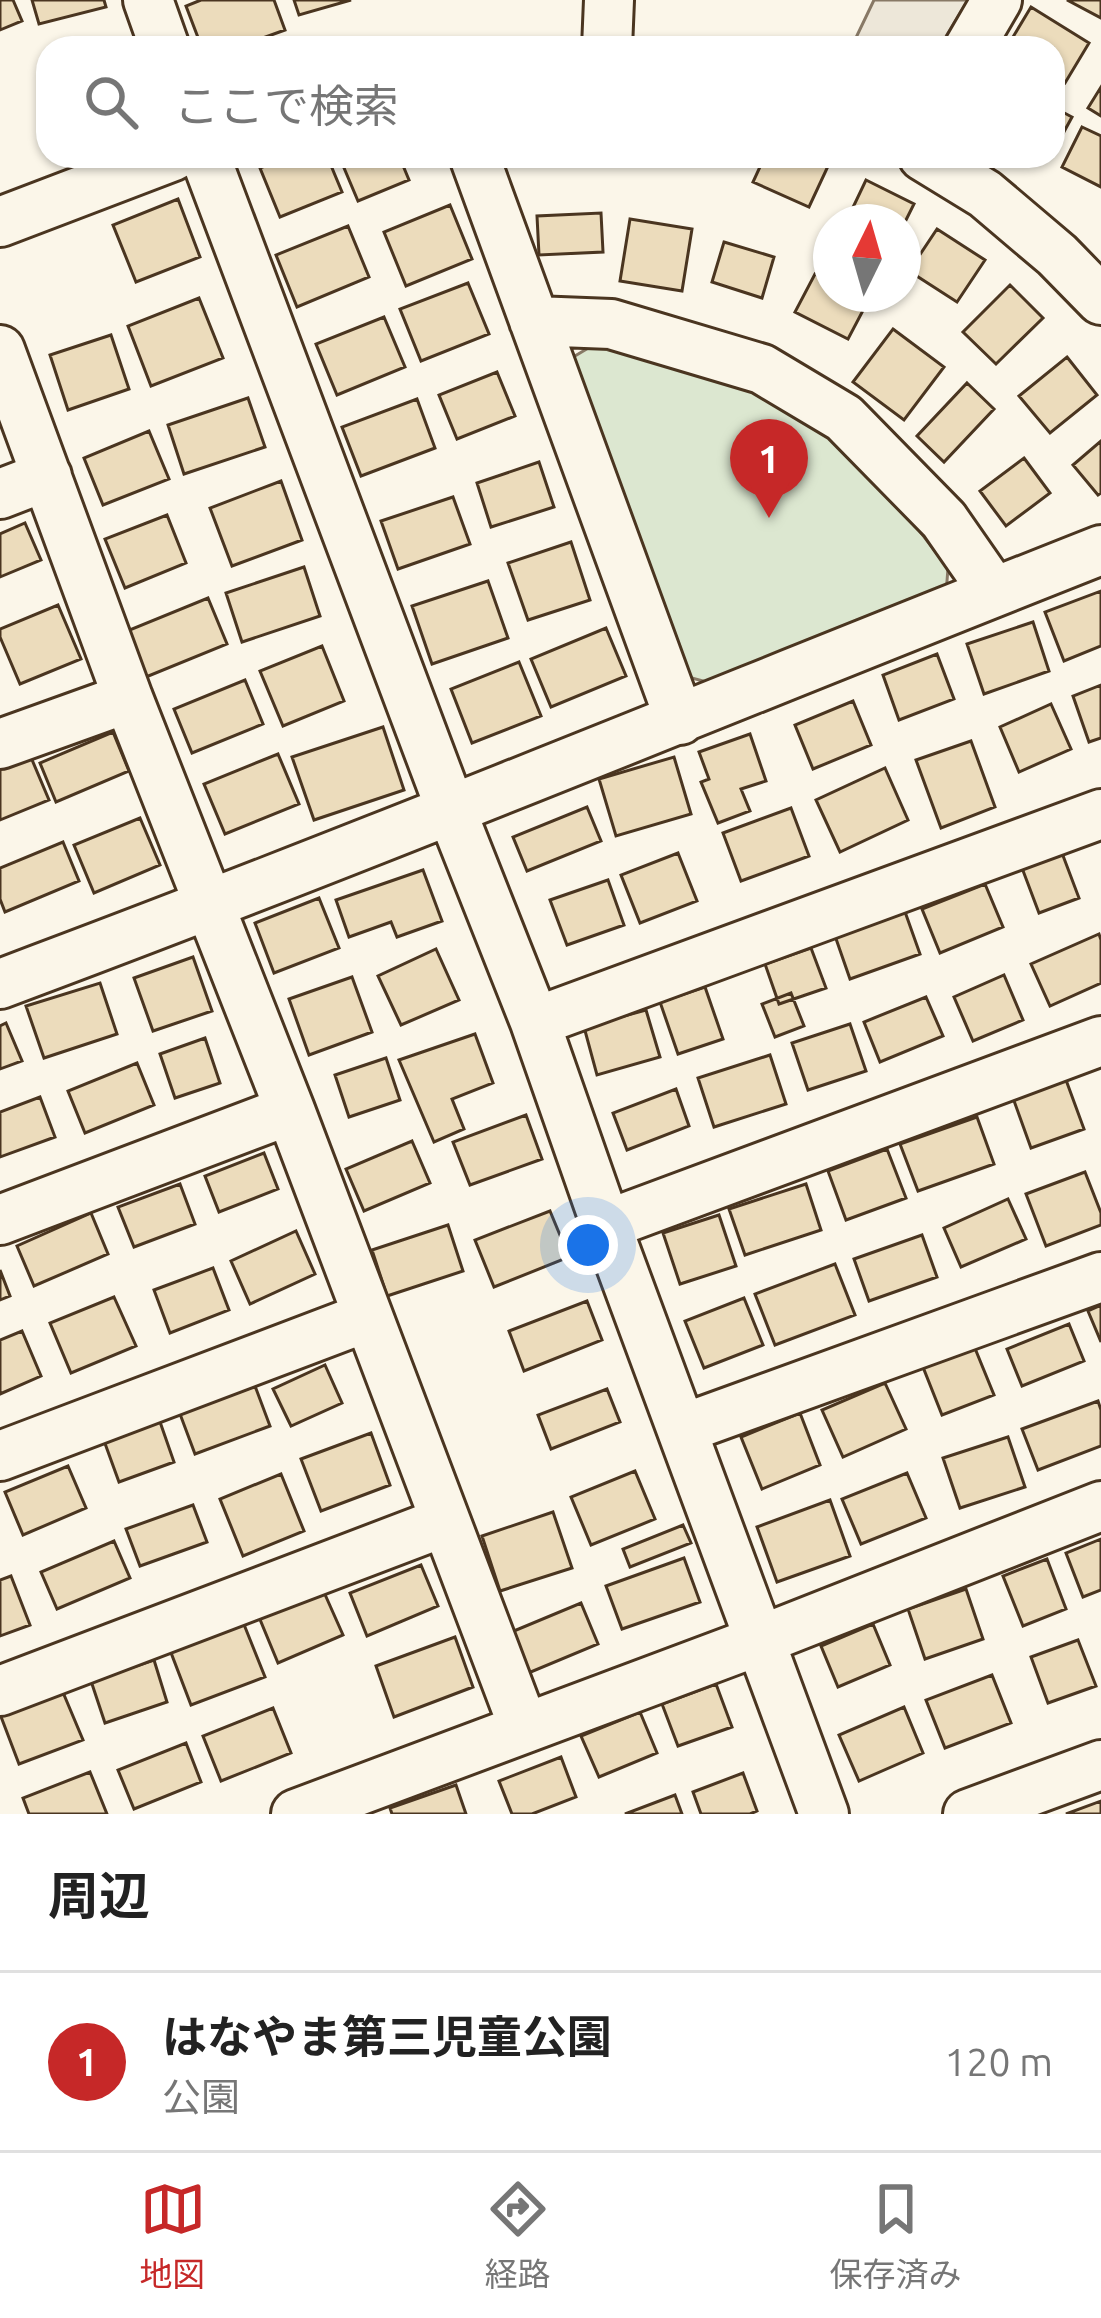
<!DOCTYPE html>
<html lang="ja">
<meta charset="utf-8">
<style>
:root{--surface:#fff;--page:#f2f2f2;--text:#222;--muted:#767676;--line:#e0e0e0;--accent:#c62828}
body{margin:0;font-family:Ubuntu,"Noto Sans JP",sans-serif;background:var(--page);color:var(--text)}
.compass{position:absolute;left:813px;top:204px;width:108px;height:108px;border-radius:50%;background:var(--surface);box-shadow:0 3px 9px #0004;rotate:5deg}
.you{position:absolute;left:588px;top:1245px;width:42px;height:42px;margin:-30px;border:9px solid #fff;border-radius:50%;background:#1a73e8;box-shadow:0 0 0 18px #1a73e833}
.badge{display:grid;place-items:center;width:78px;height:78px;border-radius:50%;background:var(--accent);color:#fff;font-size:39px;font-weight:700}
.pin{position:absolute;translate:-50% -99px;filter:drop-shadow(0 3px 6px #0008)}
.pin::after{content:'';position:absolute;top:63px;width:42px;height:36px;background:inherit;clip-path:polygon(0 0,100% 0,50% 100%)}
.list{margin:0;padding:0;list-style:none}
h2{display:flex;justify-content:space-between;align-items:center;height:156px;margin:0;padding:0 48px;font-size:51px}
h2 small{font-size:39px;font-weight:400;color:var(--muted)}
.list li{display:grid;grid-template-columns:78px 1fr auto;gap:36px;align-items:center;box-sizing:border-box;height:180px;padding:0 48px;border-top:3px solid var(--line)}
.list b{display:block;font-size:45px;white-space:nowrap}
.list p{margin:0;font-size:39px;white-space:nowrap;color:var(--muted)}
.list em{font-size:39px;font-style:normal;color:var(--muted)}
.icon{flex:none;width:66px;height:66px;fill:none;stroke:currentColor;stroke-width:2;stroke-linecap:round;stroke-linejoin:round}
.map{position:relative;flex:none;width:1101px;height:1814px;overflow:hidden}
.search{position:absolute;background:var(--surface);box-shadow:0 3px 9px #0004;left:36px;right:36px;top:36px;height:132px;display:flex;align-items:center;gap:30px;box-sizing:border-box;padding:0 42px;border-radius:36px;color:var(--muted);font-size:45px}
.sheet{height:336px;background:var(--surface)}
nav{display:flex;justify-content:space-around;align-items:center;box-sizing:border-box;height:168px;border-top:3px solid var(--line);background:var(--surface);font-size:33px;color:var(--muted)}
nav a{display:grid;justify-items:center;gap:6px}
nav .on{color:var(--accent)}
.map>svg:first-child{display:block}
</style>
<div class="map">
<svg width="1101" height="1814" viewBox="0 0 1101 1814">
<rect width="100%" height="100%" fill="#fbf6e9"/>
<path fill="#dce7d0" stroke="#887966" stroke-width="3" d="M600,341l181,52 91,76 76,99 -2,26 -232,90 -26,-7 -118,-318z"/>
<path fill="#ede7d9" stroke="#887966" stroke-width="3" d="M874,0h94l-29,48h-88z"/>
<path fill="#ecdcbc" stroke="#4a3520" stroke-width="3" d="M0,0h13l9,21 -22,9z
M32,0h72l2,7 -67,17z
M201,0h73l11,30 -50,18h-33l-16,-42z
M294,0h57l-52,15z
M1067,0h34v18z
M1031,7l58,36 -24,40 -12,-7v-28l-46,-1z
M1101,87v29l-13,-8z
M1053,107l19,10 -19,35z
M1082,127l19,9v51l-39,-20z
M289,156h38l15,36 -62,25 -20,-49z
M339,156h60l10,24 -51,21z
M674,156h59l-1,9 -58,-7z
M765,156h45l19,8 -20,43 -56,-25z
M866,180l48,24 -11,22v-4h-57z
M178,199l22,58 -64,25 -23,-57z
M450,205l22,54 -66,27 -22,-54z
M601,213l2,39 -64,3 -2,-39z
M630,219l62,10 -10,62 -62,-10z
M348,226l21,51 -72,30 -21,-52z
M937,229l48,31 -28,42 -48,-31z
M724,242l50,15 -12,41 -50,-16z
M815,274l16,8v12h23l14,7 -20,38 -53,-27z
M468,283l21,51 -68,27 -21,-52z
M1010,285l33,33 -47,46 -33,-32z
M199,298l24,60 -72,28 -23,-60z
M384,317l21,50 -68,28 -21,-51z
M893,329l51,38 -40,53 -51,-38z
M111,335l18,54 -61,21 -18,-55z
M1067,357l30,38 -47,38 -31,-37z
M497,372l18,44 -58,23 -18,-44z
M967,383l27,26 -50,53 -27,-26z
M248,398l17,49 -81,27 -16,-49z
M417,399l18,49 -74,28 -19,-49z
M149,431l20,48 -66,26 -19,-47z
M1101,441v52l-3,2 -25,-30z
M1024,458l26,35 -44,33 -26,-35z
M539,462l15,45 -63,20 -14,-44z
M281,481l21,59 -70,26 -22,-58z
M453,497l17,47 -72,25 -17,-48z
M167,515l19,48 -61,25 -20,-49z
M25,523l16,37 -41,17v-43z
M571,542l19,58 -62,20 -20,-57z
M304,567l16,49 -78,26 -16,-49z
M488,581l20,57 -76,26 -20,-58z
M1101,591v55l-37,15 -19,-49z
M208,598l19,46 -81,33 -19,-46z
M58,605l23,54 -61,25 -20,-47v-8z
M1033,622l16,49 -65,23 -17,-50z
M606,628l20,48 -75,31 -20,-48z
M322,646l22,55 -61,25 -23,-55z
M937,654l17,45 -55,21 -16,-45z
M519,662l22,54 -69,27 -21,-54z
M245,680l18,44 -71,29 -18,-44z
M1101,685v53l-12,4 -16,-46z
M853,701l18,44 -58,24 -18,-44z
M1051,704l20,45 -52,23 -19,-45z
M383,727l21,63 -90,30 -22,-63z
M113,732l16,39 -73,31 -16,-39z
M750,734l16,47 -25,8 9,22 -32,12 -17,-41 8,-3 -10,-27z
M971,741l24,66 -54,21 -25,-68z
M278,754l21,50 -74,30 -21,-50z
M30,755l19,45 -49,20v-52z
M674,757l17,57 -75,22 -17,-57z
M885,768l23,52 -68,32 -24,-52z
M587,807l14,34 -74,30 -14,-34z
M791,808l18,48 -68,25 -18,-48z
M140,818l20,47 -66,28 -20,-48z
M63,842l16,39 -74,31 -5,-13v-31z
M678,853l19,48 -57,22 -19,-48z
M1062,853l17,45 -40,15 -17,-45z
M423,870l19,51 -45,16 -6,-15 -42,15 -13,-37z
M608,880l16,45 -57,20 -17,-45z
M985,884l18,43 -63,26 -18,-44z
M319,898l20,50 -65,25 -19,-50z
M904,909l16,45 -70,25 -16,-46z
M1099,934l2,6v43l-51,23 -19,-42z
M811,948l15,40 -47,16 -14,-40z
M436,949l23,51 -58,25 -23,-49z
M193,957l19,54 -59,20 -19,-53z
M1004,975l19,45 -50,21 -19,-44z
M352,977l20,55 -63,23 -20,-56z
M100,983l17,51 -73,24 -18,-52z
M705,987l18,52 -45,15 -18,-52z
M791,993l13,33 -29,11 -13,-33z
M926,997l17,39 -63,26 -16,-40z
M646,1010l14,47 -63,18 -13,-48z
M6,1023l16,38 -22,8v-43z
M850,1024l16,47 -58,19 -16,-47z
M475,1034l18,49 -41,16 12,30 -30,13 -35,-82z
M205,1038l15,45 -45,15 -15,-44z
M770,1055l16,49 -72,23 -16,-49z
M386,1058l14,42 -51,17 -14,-42z
M137,1063l17,42 -69,28 -17,-42z
M1066,1080l18,49 -53,19 -18,-50z
M676,1089l13,37 -62,24 -14,-37z
M40,1097l15,40 -55,20v-45z
M526,1115l16,44 -72,26 -17,-43z
M977,1117l17,47 -76,27 -18,-47z
M412,1141l18,42 -66,28 -18,-42z
M887,1149l19,49 -60,22 -18,-49z
M264,1153l14,36 -59,23 -14,-36z
M1085,1172l16,41v12l-55,21 -20,-52z
M180,1184l15,40 -61,23 -16,-40z
M806,1184l15,46 -76,25 -16,-46z
M1008,1199l18,40 -65,28 -17,-39z
M550,1211l19,46 -75,30 -19,-47z
M91,1213l17,41 -74,32 -17,-40z
M719,1215l17,51 -56,18 -17,-51z
M448,1225l15,46 -76,25 -15,-46z
M296,1231l19,43 -65,30 -19,-43z
M922,1235l15,42 -68,24 -15,-42z
M835,1264l20,51 -80,30 -20,-51z
M213,1268l16,42 -59,23 -16,-43z
M0,1270l10,26 -10,4z
M114,1297l22,49 -65,27 -21,-50z
M744,1298l19,47 -59,23 -19,-47z
M587,1301l15,39 -78,31 -15,-40z
M1101,1305v37l-13,-31z
M1069,1324l15,37 -62,25 -15,-37z
M22,1331l19,45 -41,18v-54z
M972,1341l22,54 -52,20 -21,-53z
M325,1365l17,38 -51,23 -18,-37z
M885,1383l21,46 -63,28 -21,-47z
M255,1386l15,40 -75,28 -15,-40z
M607,1389l13,33 -69,27 -13,-34z
M1098,1401l3,9v36l-63,24 -16,-41z
M800,1413l20,52 -58,24 -21,-52z
M159,1419l15,43 -55,20 -16,-44z
M371,1433l19,52 -69,26 -20,-52z
M1008,1437l17,50 -65,21 -17,-50z
M68,1466l18,42 -63,27 -18,-43z
M635,1471l20,48 -64,26 -20,-48z
M907,1473l19,45 -65,26 -19,-45z
M281,1474l23,57 -61,25 -23,-57z
M830,1500l20,56 -73,26 -20,-55z
M193,1505l14,37 -67,24 -14,-37z
M553,1512l19,56 -72,23 -18,-55z
M683,1525l8,18 -61,24 -7,-18z
M1101,1539v51l-18,7 -17,-44z
M114,1541l16,37 -73,31 -16,-37z
M684,1558l16,44 -78,27 -16,-43z
M1047,1559l19,50 -43,17 -20,-50z
M421,1565l17,41 -71,30 -17,-43z
M11,1576l19,49 -30,11v-56z
M966,1589l17,50 -58,20 -17,-50z
M323,1590l20,45 -65,28 -19,-46z
M581,1603l17,41 -72,30 -17,-41z
M243,1622l22,55 -74,28 -21,-55z
M873,1624l17,41 -52,22 -17,-41z
M455,1637l18,50 -79,30 -18,-51z
M1078,1640l18,46 -48,17 -17,-46z
M154,1660l13,42 -62,21 -14,-42z
M992,1675l19,48 -66,25 -19,-48z
M716,1684l16,43 -54,19 -16,-42z
M62,1690l21,50 -64,24 -19,-50z
M904,1707l19,46 -64,28 -20,-46z
M273,1708l18,45 -70,28 -18,-45z
M640,1712l17,41 -58,24 -18,-41z
M186,1743l15,39 -67,27 -16,-39z
M561,1757l15,40 -44,17h-20l-13,-33z
M90,1772l17,42h-78l-6,-16z
M743,1773l14,38 -7,3h-49l-8,-22z
M456,1785l10,29h-74l-2,-6z
M675,1795l7,19h-57z
M1101,1801v13h-35z"/>
<g fill="none" stroke-linecap="round" stroke-linejoin="round">
<defs>
<path id="minor" d="M148,0l17,48
M607,48l2,-48
M969,48l28,-48
M205,156l246,654 84,212 71,203 218,589
M474,156l206,564
M923,156l62,38 72,61 44,45
M0,222l173,-66
M534,321l77,3 151,45 82,49 100,102 50,72
M0,350l128,348 162,412 234,618
M0,494l47,-18
M0,744l128,-46
M0,984c370,-138 734,-289 1101,-434
M535,1022l566,-208
M0,1220l290,-110
M606,1225l495,-184
M682,1429l419,-152
M0,1456l367,-139
M0,1691l444,-169
M296,1814l462,-173 343,-135
M968,1814l133,-49"/>
</defs>
<use href="#minor" stroke="#4a3520" stroke-width="54"/>
<use href="#minor" stroke="#fbf6e9" stroke-width="48"/>
</g>
</svg>
<svg class="compass" viewBox="-18 -18 36 36"><path d="M0-13l5 13h-10z" fill="#e53935"/><path d="M0 13l5-13h-10z" fill="#767676"/></svg>
<div class="you"></div>
<div class="pin badge" style="left:769px;top:518px">1</div>
<div class="search"><svg class="icon" aria-label="search" viewBox="0 0 24 24"><circle cx="10" cy="10" r="6"/><path d="M15 15l6 6"/></svg>ここで検索</div>
</div>
<section class="sheet">
<h2>周辺<small></small></h2>
<ul class="list">
<li><span class="badge">1</span><div><b>はなやま第三児童公園</b><p>公園</p></div><em>120 m</em></li>
</ul>
</section>
<nav>
<a class="on"><svg class="icon" aria-label="map" viewBox="0 0 24 24"><path d="M3 6l6-2 6 2 6-2v14l-6 2-6-2-6 2zM9 4v14M15 6v14"/></svg>地図</a>
<a><svg class="icon" aria-label="directions" viewBox="0 0 24 24"><path d="M12 3l9 9-9 9-9-9zM9 14v-3h6M13 9l2 2-2 2"/></svg>経路</a>
<a><svg class="icon" aria-label="saved" viewBox="0 0 24 24"><path d="M7 4h10v16l-5-4-5 4z"/></svg>保存済み</a>
</nav>
